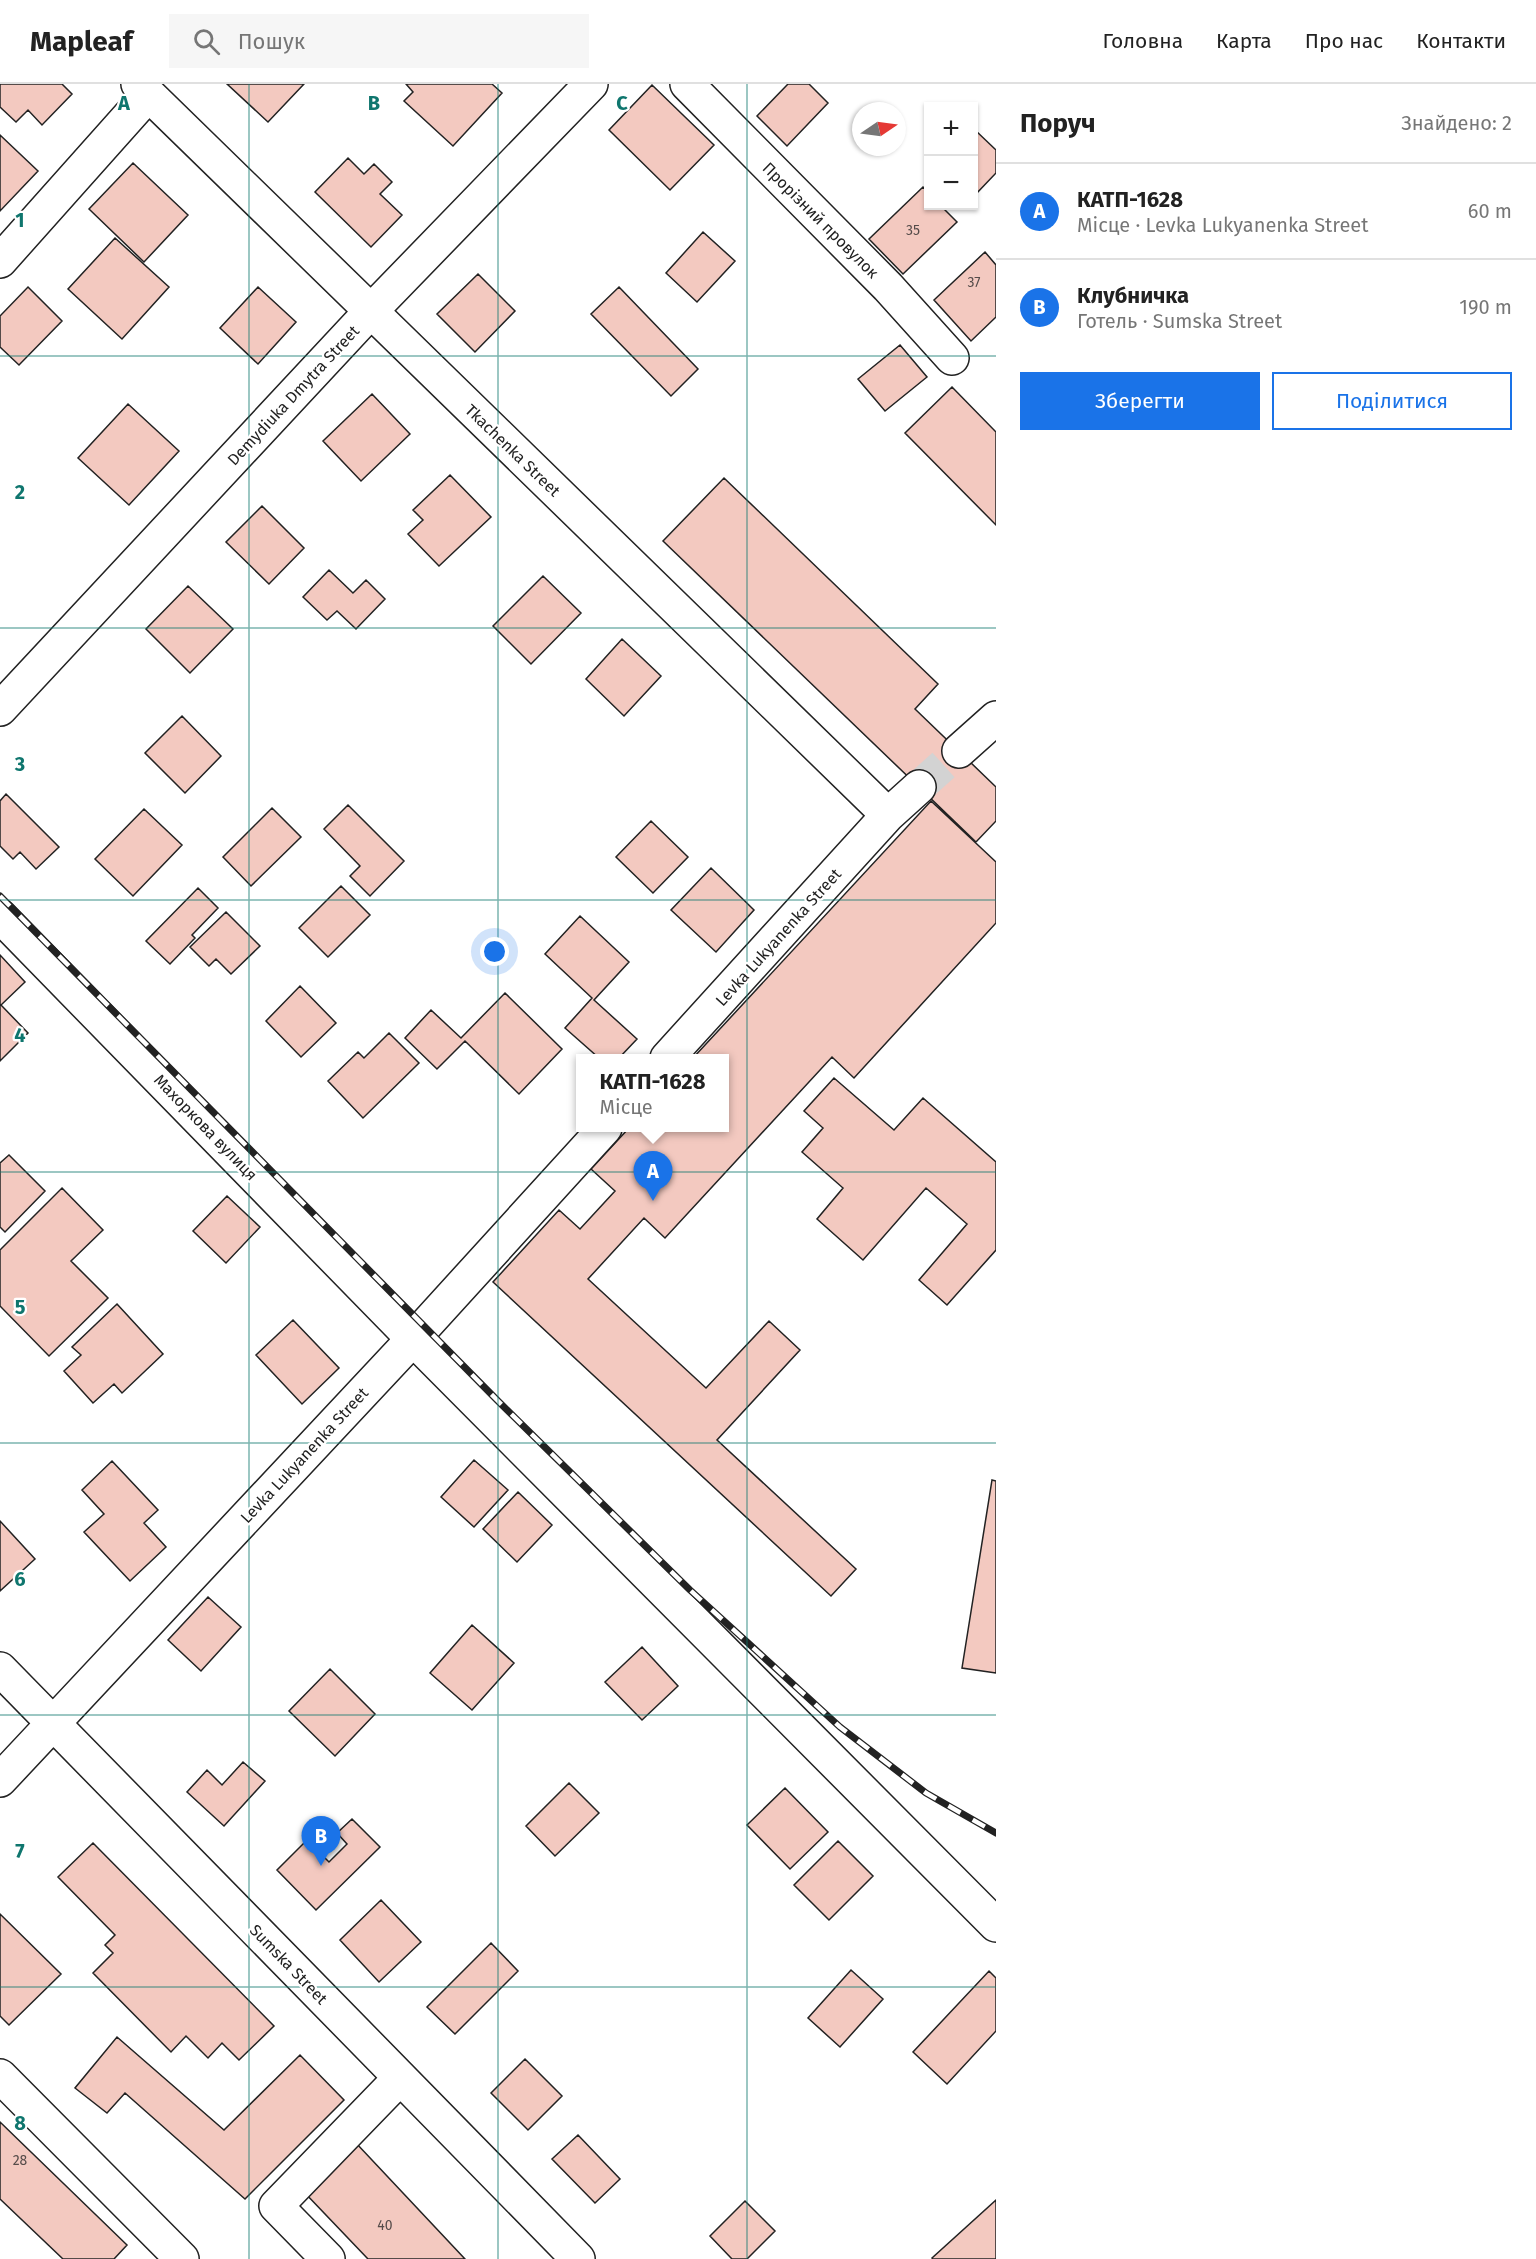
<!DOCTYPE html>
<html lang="uk">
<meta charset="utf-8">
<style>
:root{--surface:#fff;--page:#f6f6f6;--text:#222;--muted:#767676;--line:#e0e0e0;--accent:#1a73e8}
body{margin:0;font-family:"Fira Sans",sans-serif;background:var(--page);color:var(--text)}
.controls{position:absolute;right:18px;top:18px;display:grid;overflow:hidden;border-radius:0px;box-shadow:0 2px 4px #0004}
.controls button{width:54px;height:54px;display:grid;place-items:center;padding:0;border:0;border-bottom:2px solid var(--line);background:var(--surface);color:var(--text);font:30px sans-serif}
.compass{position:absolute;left:852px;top:18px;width:54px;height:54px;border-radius:50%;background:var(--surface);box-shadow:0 2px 4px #0004;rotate:77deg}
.you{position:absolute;left:495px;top:868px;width:21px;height:21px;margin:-15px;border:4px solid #fff;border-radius:50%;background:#1a73e8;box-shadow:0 0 0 9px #1a73e833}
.badge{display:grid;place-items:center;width:39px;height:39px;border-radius:50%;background:var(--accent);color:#fff;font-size:20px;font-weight:700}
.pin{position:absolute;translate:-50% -50px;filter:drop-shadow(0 2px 3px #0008)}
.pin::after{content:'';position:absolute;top:32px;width:21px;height:18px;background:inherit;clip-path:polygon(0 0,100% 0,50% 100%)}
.popup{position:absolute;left:576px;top:970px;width:153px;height:78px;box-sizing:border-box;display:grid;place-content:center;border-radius:0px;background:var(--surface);filter:drop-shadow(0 2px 4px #0005);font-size:20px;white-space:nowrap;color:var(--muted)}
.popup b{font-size:22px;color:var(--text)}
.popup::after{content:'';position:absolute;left:50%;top:100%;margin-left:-12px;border:12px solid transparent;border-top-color:var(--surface)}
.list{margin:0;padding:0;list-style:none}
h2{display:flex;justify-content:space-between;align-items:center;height:78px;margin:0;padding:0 24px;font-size:26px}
h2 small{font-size:20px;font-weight:400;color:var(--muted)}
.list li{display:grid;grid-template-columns:39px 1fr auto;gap:18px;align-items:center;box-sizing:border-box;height:96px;padding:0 24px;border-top:2px solid var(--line)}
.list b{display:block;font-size:22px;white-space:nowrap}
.list p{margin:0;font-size:20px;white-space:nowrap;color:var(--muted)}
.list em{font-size:20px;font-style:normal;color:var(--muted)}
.actions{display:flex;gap:12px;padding:18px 24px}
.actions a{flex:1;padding:14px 0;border:2px solid var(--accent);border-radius:0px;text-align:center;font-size:21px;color:var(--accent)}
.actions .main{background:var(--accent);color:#fff}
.icon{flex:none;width:33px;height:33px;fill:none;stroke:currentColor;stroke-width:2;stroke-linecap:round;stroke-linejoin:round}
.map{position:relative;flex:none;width:996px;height:2175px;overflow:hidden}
header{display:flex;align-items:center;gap:36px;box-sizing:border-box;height:84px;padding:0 30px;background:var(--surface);border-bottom:2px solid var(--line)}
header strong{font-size:28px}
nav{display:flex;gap:33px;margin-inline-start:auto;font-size:21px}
.search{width:420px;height:54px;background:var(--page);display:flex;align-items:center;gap:15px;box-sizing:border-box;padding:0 21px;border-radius:0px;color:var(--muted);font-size:22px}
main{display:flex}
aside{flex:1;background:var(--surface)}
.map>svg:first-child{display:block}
</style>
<header>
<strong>Mapleaf</strong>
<div class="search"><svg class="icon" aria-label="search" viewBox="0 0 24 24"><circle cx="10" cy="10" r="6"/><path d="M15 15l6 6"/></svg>Пошук</div>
<nav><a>Головна</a><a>Карта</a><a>Про нас</a><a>Контакти</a></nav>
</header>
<main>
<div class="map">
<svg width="996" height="2175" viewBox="0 0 996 2175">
<rect width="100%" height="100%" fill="#fff"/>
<path fill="#f3c9c0" stroke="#222" stroke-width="1.5" d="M0,0h62l10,10 -30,31 -14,-15 -12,12 -16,-15z
M227,0h77l-36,38z
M492,0l10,9 -49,53 -49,-45 9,-9 -7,-8z
M788,0h21l19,19 -41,43 -30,-30z
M652,1l62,60 -44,45 -61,-60z
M975,46l21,20v23l-22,23z
M0,51l38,36 -38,40z
M348,74l16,16 10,-10 18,18 -12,12 22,21 -31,32 -56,-55z
M133,79l55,52 -44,47 -55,-53z
M923,103l5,5v14h13l16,16 -54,52 -34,-35z
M703,148l32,29 -38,41 -31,-29z
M115,154l54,49 -47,52 -54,-50z
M985,168l11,13v52l-25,24 -37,-41z
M478,190l37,37 -40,41 -38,-38z
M28,203l34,34 -43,44 -19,-18v-31z
M258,203l38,35 -38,42 -38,-36z
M619,203l79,82 -27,27 -80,-82z
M900,261l27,32 -42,34 -27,-32z
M952,303l44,45v93l-91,-92z
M372,310l38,40 -49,47 -38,-40z
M128,320l51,47 -50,54 -51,-47z
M450,391l41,42 -52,49 -31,-32 15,-14 -10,-10z
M724,394l214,206 -23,25 81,78v34l-20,21 -313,-301z
M262,422l42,42 -35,36 -43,-42z
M329,486l24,23 13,-13 19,19 -29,30 -19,-18 -10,9 -24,-23z
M543,492l38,37 -50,51 -38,-38z
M188,502l45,43 -43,44 -44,-44z
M622,555l39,37 -37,40 -38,-37z
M182,632l39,40 -36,37 -40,-40z
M6,710l53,53 -23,22 -16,-17 -7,7 -13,-13v-45z
M931,717l65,61v61l-142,155 -22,-21 -167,181 -21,-20 -56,61 118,109 63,-67 31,29 -83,90 139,129 -25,27 -338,-314 66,-72 21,19 35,-38 -24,-22 38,-41h96v-70h-32z
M348,721l56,56 -34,35 -20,-20 10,-10 -36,-37z
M272,724l29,29 -50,49 -28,-29z
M144,725l38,36 -49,51 -38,-37z
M651,737l37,36 -35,36 -37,-36z
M711,784l43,42 -38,42 -45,-42z
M341,802l29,29 -42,42 -29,-29z
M198,804l20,20 -26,27 3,3 -25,26 -24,-23z
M226,828l34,34 -29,28 -15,-15 -7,7 -19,-19z
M580,832l49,46 -35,38 43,39 -18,19h-20l-34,-30 27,-30 -47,-44z
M0,871l25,27 -24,23 27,28 -28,28z
M300,902l36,37 -35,34 -35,-36z
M505,909l57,56 -43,45 -54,-53 -28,28 -32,-31 26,-28 30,28z
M389,949l30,30 -56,55 -35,-37 30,-29 6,6z
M834,994l60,52 29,-32 73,64v88l-49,55 -28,-25 48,-56 -41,-36 -63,72 -46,-41 26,-31 -41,-36 21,-24 -19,-17z
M9,1071l36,36 -40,41 -5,-5v-64z
M62,1104l41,42 -32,31 37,37 -59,58 -49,-50v-56z
M227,1112l33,31 -34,36 -33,-32z
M117,1220l46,50 -41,39 -8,-9 -21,19 -29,-32 17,-16 -9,-8z
M293,1236l46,48 -37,36 -46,-49z
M474,1376l34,30 -34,37 -33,-30z
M112,1377l46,49 -14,13 22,24 -36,34 -46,-49 20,-18 -22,-24z
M992,1396l4,1v192l-34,-5z
M518,1408l34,33 -35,37 -34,-33z
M0,1437l35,38 -35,32z
M208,1513l33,30 -40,44 -33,-31z
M472,1541l42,38 -42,47 -42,-37z
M642,1563l36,39 -36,34 -37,-38z
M330,1585l45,45 -40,42 -46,-45z
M243,1678l22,19 -41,45 -37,-34 20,-22 15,15z
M569,1699l30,30 -44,43 -29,-30z
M785,1704l43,44 -38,37 -43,-44z
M352,1735l28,28 -64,63 -39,-40 30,-30 22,22 18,-18 -10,-11z
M838,1757l35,35 -44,44 -35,-35z
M93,1759l181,183 -35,34 -17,-17 -14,15 -22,-22 -15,16 -78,-79 20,-20 -8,-8 10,-10 -57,-58z
M381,1816l40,42 -42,40 -39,-42z
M0,1830l61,60 -52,51 -9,-9z
M491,1859l27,28 -63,63 -28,-27z
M851,1886l32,29 -43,48 -32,-29z
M989,1887l7,7v53l-49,53 -34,-32z
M117,1953l107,93 76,-75 44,45 -99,99 -120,-106 -18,20 -32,-25z
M525,1975l37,37 -34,34 -37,-37z
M0,2038l127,123 -13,14h-51l-63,-60z
M578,2051l42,44 -25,24 -43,-44z
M356,2059l109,116h-97l-64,-67z
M996,2116v59h-63l-1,-1z
M745,2117l30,30 -28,28h-15l-22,-23z"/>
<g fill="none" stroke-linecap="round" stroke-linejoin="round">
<path stroke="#d3d3d3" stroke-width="33" stroke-dasharray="33 16" stroke-linecap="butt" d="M919,703l40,-36"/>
<defs>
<path id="minor" d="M138,0l750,731
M687,0l201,203 64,71
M0,177l148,-166
M0,625l371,-398 220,-227
M959,667l37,-33
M0,832l413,423 583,586
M667,974l221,-243 31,-28
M0,1585l578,590
M0,1696l413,-441 192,-211
M0,1992l182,183
M328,2175l-52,-53 124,-128"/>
</defs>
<use href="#minor" stroke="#222" stroke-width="36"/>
<use href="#minor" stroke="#fff" stroke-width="33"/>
<defs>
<path id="rail" d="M0,812l497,504 193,190 150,137 86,66 70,40"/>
</defs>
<use href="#rail" stroke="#222" stroke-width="7"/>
<use href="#rail" stroke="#fff" stroke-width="4.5" stroke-dasharray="14" stroke-linecap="butt"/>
</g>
<path fill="none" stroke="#0f766e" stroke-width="1.5" stroke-opacity="0.55" d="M249,0v2175M498,0v2175M747,0v2175M0,272h996M0,544h996M0,816h996M0,1088h996M0,1359h996M0,1631h996M0,1903h996"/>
<g text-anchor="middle" stroke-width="4.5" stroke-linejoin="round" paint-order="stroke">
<g font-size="14" fill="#564c4a">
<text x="913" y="151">35</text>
<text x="974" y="203">37</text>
<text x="20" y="2081">28</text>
<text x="385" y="2146">40</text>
</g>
<g font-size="16" fill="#222" stroke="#fff">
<text transform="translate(821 136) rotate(45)" y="6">Прорізний провулок</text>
<text transform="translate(293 311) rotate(-47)" y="6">Demydiuka Dmytra Street</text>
<text transform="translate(513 366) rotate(44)" y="6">Tkachenka Street</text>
<text transform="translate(778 853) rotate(-48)" y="6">Levka Lukyanenka Street</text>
<text transform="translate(206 1043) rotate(46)" y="6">Махоркова вулиця</text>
<text transform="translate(304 1371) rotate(-47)" y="6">Levka Lukyanenka Street</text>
<text transform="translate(289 1880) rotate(46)" y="6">Sumska Street</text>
</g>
</g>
<g font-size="20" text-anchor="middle" font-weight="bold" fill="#0f766e" stroke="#fff" stroke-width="4.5" stroke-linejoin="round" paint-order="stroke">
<text x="124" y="26">A</text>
<text x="374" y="26">B</text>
<text x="622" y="26">C</text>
<text x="20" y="143">1</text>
<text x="20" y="415">2</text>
<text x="20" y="687">3</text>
<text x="20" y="958">4</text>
<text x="20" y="1230">5</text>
<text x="20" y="1502">6</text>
<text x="20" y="1774">7</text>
<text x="20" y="2046">8</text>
</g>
</svg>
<div class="controls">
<button>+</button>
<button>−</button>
</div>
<svg class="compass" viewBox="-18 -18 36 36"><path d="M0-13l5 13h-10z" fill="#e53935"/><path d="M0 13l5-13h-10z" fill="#767676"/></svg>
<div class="you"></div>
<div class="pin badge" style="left:653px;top:1117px">A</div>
<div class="popup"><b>КАТП-1628</b>Місце</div>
<div class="pin badge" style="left:321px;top:1782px">B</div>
</div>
<aside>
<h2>Поруч<small>Знайдено: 2</small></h2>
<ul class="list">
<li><span class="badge">A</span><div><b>КАТП-1628</b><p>Місце · Levka Lukyanenka Street</p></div><em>60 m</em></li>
<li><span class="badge">B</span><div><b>Клубничка</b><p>Готель · Sumska Street</p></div><em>190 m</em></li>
</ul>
<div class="actions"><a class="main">Зберегти</a><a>Поділитися</a></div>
</aside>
</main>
